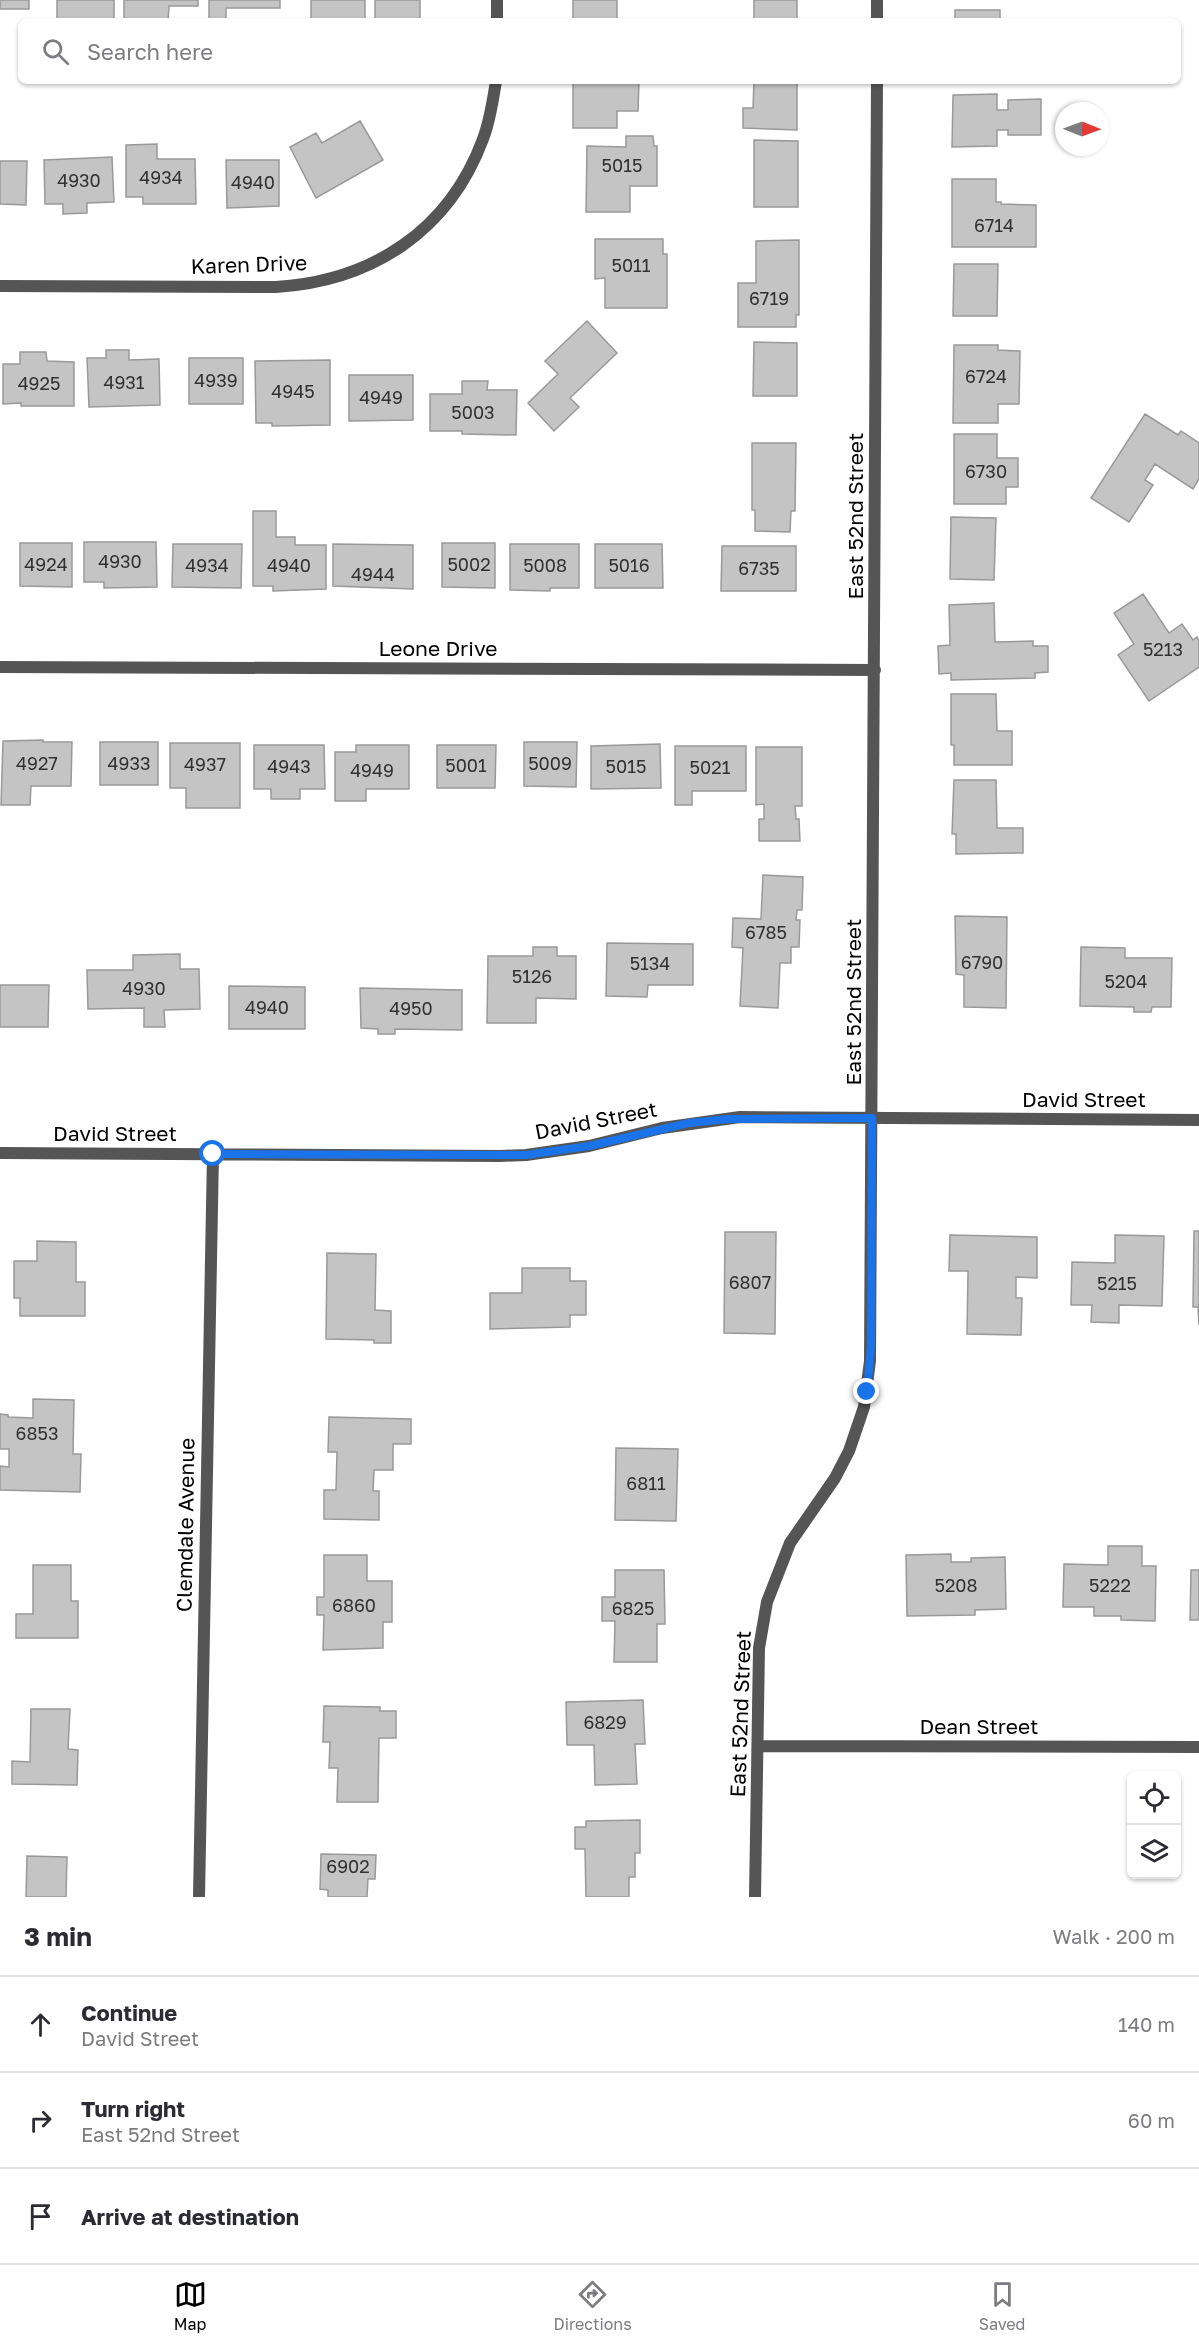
<!DOCTYPE html>
<meta charset="utf-8">
<style>
:root{--surface:#fff;--page:#f2f2f3;--text:#2b2b33;--muted:#7c7c81;--line:#e1e1e2;--accent:#000}
body{margin:0;font-family:"Golos Text",sans-serif;background:var(--page);color:var(--text)}
.controls{position:absolute;right:18px;bottom:18px;display:grid;overflow:hidden;border-radius:9px;box-shadow:0 2px 4px #0004}
.controls button{width:54px;height:54px;display:grid;place-items:center;padding:0;border:0;border-bottom:2px solid var(--line);background:var(--surface);color:var(--text);font:30px sans-serif}
.compass{position:absolute;left:1055px;top:102px;width:54px;height:54px;border-radius:50%;background:var(--surface);box-shadow:0 2px 4px #0004;rotate:91deg}
.stop{position:absolute;width:18px;height:18px;margin:-14px;border:4px solid #1a73e8;border-radius:50%;background:#fff}
.stop.end{background:#1a73e8;border-color:#fff;box-shadow:0 2px 6px #0008}
.list{margin:0;padding:0;list-style:none}
h2{display:flex;justify-content:space-between;align-items:center;height:78px;margin:0;padding:0 24px;font-size:26px}
h2 small{font-size:20px;font-weight:400;color:var(--muted)}
.list li{display:grid;grid-template-columns:39px 1fr auto;gap:18px;align-items:center;box-sizing:border-box;height:96px;padding:0 24px;border-top:2px solid var(--line)}
.list b{display:block;font-size:22px;white-space:nowrap}
.list p{margin:0;font-size:20px;white-space:nowrap;color:var(--muted)}
.list em{font-size:20px;font-style:normal;color:var(--muted)}
.icon{flex:none;width:33px;height:33px;fill:none;stroke:currentColor;stroke-width:2;stroke-linecap:round;stroke-linejoin:round}
.map{position:relative;flex:none;width:1199px;height:1897px;overflow:hidden}
.search{position:absolute;background:var(--surface);box-shadow:0 2px 4px #0004;left:18px;right:18px;top:18px;height:66px;display:flex;align-items:center;gap:15px;box-sizing:border-box;padding:0 21px;border-radius:9px;color:var(--muted);font-size:22px}
.sheet{height:366px;background:var(--surface)}
nav{display:flex;justify-content:space-around;align-items:center;box-sizing:border-box;height:84px;border-top:2px solid var(--line);background:var(--surface);font-size:16px;color:var(--muted)}
nav a{display:grid;justify-items:center;gap:3px}
nav .on{color:var(--accent)}
.map>svg:first-child{display:block}
</style>
<div class="map">
<svg width="1199" height="1897" viewBox="0 0 1199 1897">
<rect width="100%" height="100%" fill="#fff"/>
<path fill="#c4c4c4" stroke="#999" stroke-width="1.5" d="M0,0h29v9h-29z
M57,0h57v21h-57z
M124,0h74v6h-29l-1,15h-44z
M209,0h71v8h-54v13h-17z
M311,0h54v21h-54z
M375,0h45v21h-45z
M573,0h44v21h-44z
M754,0h43v21h-43z
M955,10h45v11h-45z
M573,81h66l-1,30h-21v17h-44z
M754,81h43v49l-54,-2v-20h10z
M997,94v16h11v-10l33,-1v36h-33v-5h-11v16l-45,1 1,-52z
M360,121l23,39 -67,38 -26,-51 26,-14 6,10z
M626,136h27l1,10h3v40h-27v26h-44l1,-66 39,1z
M754,140l44,1v66h-44z
M157,144v15h38l1,45h-53v-7h-17v-52z
M112,157l2,45 -27,1v10l-24,1v-10h-18l-1,-44z
M226,160h53v46l-52,2z
M0,161h27l-1,44 -26,-1z
M952,179h44v23h5v2l35,1v42h-84z
M595,239h68v15h4v54h-62v-30l-10,1z
M799,240v75h-3v12h-58v-44h18v-42z
M954,264h44l-1,52h-44z
M587,321l30,32 -47,45 9,9 -25,24 -26,-28 30,-29 -13,-13z
M754,342l43,1v53h-44z
M954,345h44v5l22,1 -1,53h-21v19h-45z
M106,350h23v10l30,-1 1,46 -71,2 -2,-49h19z
M20,352h26l1,9 27,1v44h-53v-3l-18,1v-40h17z
M189,358h54v46h-54z
M330,360v65l-58,1v-3h-16l-1,-62z
M349,375h64v45l-64,1z
M462,381h26l-1,9h30l-1,45 -54,-1v-3h-32v-37h32z
M1145,414l33,21 3,-4 18,12v36l-6,10 -38,-25 -10,16 8,5 -24,37 -38,-24z
M954,434h43v24h21v29h-12v17h-52z
M752,443h44l-1,68h-4l-1,21 -35,-1v-21h-3z
M253,511h23v26h19v8h31v44l-53,2v-5h-20z
M951,517l45,1 -2,62 -44,-1z
M84,542h72l1,45 -53,1v-6h-20z
M20,543h52v44l-52,-1z
M442,543h53v45l-53,-1z
M173,544h69l-1,44 -69,-1z
M333,544l80,1v44l-80,-3z
M510,544h69v44h-29v3l-40,-1z
M595,544h67l1,44h-68z
M722,546h74v45h-75z
M1143,594l26,39 13,-9 11,16 4,-3 2,4v26l-50,34 -31,-46 16,-11 -20,-31z
M994,603l1,39 38,-1v5h15v26l-13,1v5l-84,2v-7l-12,1 -1,-28 12,-1 -1,-40z
M951,694h45l1,37h15v34h-58v-20h-3z
M43,740v2h29l-1,44h-40l-1,19h-29l2,-64z
M100,742h58v43h-58z
M524,742h53l-1,45 -52,-1z
M170,743h70v65h-54v-20h-16z
M660,744l1,44 -70,1v-43z
M254,745h70l1,44h-25v10h-29v-10h-17z
M356,745h53v44h-43v12h-31v-49h21z
M437,745h59l-1,43h-58z
M675,746h71v45h-54v14h-17z
M756,747h46v59h-7l1,13h3l1,22h-41v-22h5v-15l-8,1z
M954,780h42l1,48h26v25l-67,1v-20h-4z
M763,875l40,2 -1,33h-5l-1,10h4l-1,27h-8v16h-11l-2,45 -38,-2 3,-58 -11,-1 1,-29 28,1z
M955,916l52,1 -1,91 -42,-1v-32l-8,-1z
M607,943l86,1v41h-45l-1,12 -41,-1z
M533,947h24v9h19v43l-40,-1v25h-49l1,-67h45z
M1081,947l44,1v10h47l-1,49h-19l-1,5h-17v-5l-54,-1z
M180,954v15h19l1,40 -36,1 1,17h-21v-19l-56,1 -1,-39h46v-15z
M0,985h49l-1,42h-48z
M229,986l76,1v42h-76z
M360,988l102,2v40l-67,-1v5h-17v-5l-17,-1z
M1194,1231h5v94l-1,-18h-5z
M725,1232h51l-1,102 -51,-1z
M950,1235l87,2v41l-21,-1v21h6l-1,37 -54,-1 1,-63h-19z
M1115,1235l49,1 -2,70 -43,-1v18l-28,-1 1,-17h-21l1,-43 43,1z
M37,1241l39,1v40h9v34h-65v-18h-6v-37h23z
M327,1253l49,1 -1,56 16,1v32h-17v-3l-48,-1z
M522,1268h48v13h16v34h-16v12l-80,2v-36h32z
M33,1399l41,1 -1,54h8l-1,38 -80,-2v-24l9,1v-18h-9v-35l8,1v2l25,1z
M329,1417l82,2v25h-18v26h-19l-1,21h6v29l-55,-1v-29h12l1,-38h-9z
M616,1448l62,1 -2,72 -61,-1z
M1108,1546h34v20h14l-1,55 -34,-1v-4h-27v-9h-31l1,-43 44,1z
M951,1554v8h20v-4l34,-1 1,52 -31,1v5l-68,1 -1,-61z
M324,1555h43v26h25v41h-9v26l-60,2 1,-35h-7v-18h7z
M33,1565h38v36h7v37h-62v-24h17z
M615,1570h49l1,54h-8v38h-43l1,-41h-13v-24h13z
M1191,1570h8v50h-9z
M643,1700l2,44h-10l2,40 -42,1 -1,-40h-27l-1,-43z
M324,1706l56,1v4h16v27h-17l-1,64h-41l1,-34h-9l1,-26h-7z
M31,1709h39l-2,40 10,1 -1,35 -65,-1v-23l18,1z
M640,1820v33h-5v24h-6v20h-43l-1,-48h-10v-22h11v-6z
M321,1854l55,1 -1,24h-7l-1,18h-39v-7l-8,-1z
M27,1856l40,1 -1,40h-40z"/>
<g fill="none" stroke-linecap="round" stroke-linejoin="round">
<path stroke="#555" stroke-width="12" d="M497,21v-21
M877,21v-21
M0,286l276,1c96,-6 173,-56 207,-148 7,-18 10,-39 13,-58
M0,667l875,3
M0,1153l500,3 26,-1 63,-9 73,-18 78,-11 459,3
M758,1746l441,1
M199,1897l14,-743
M755,1897l4,-249 8,-46 23,-59 45,-65 14,-27 15,-44 6,-46 7,-1280"/>
</g>
<g fill="none" stroke-linecap="round" stroke-linejoin="round">
<path stroke="#1a73e8" stroke-width="8" d="M213,1154l313,1 63,-9 100,-23 39,-4 144,-1 -1,228 -4,46"/>
</g>
<g text-anchor="middle" stroke-width="4.5" stroke-linejoin="round" paint-order="stroke">
<g font-size="18" fill="#313131">
<text x="622" y="172">5015</text>
<text x="161" y="184">4934</text>
<text x="79" y="187">4930</text>
<text x="253" y="189">4940</text>
<text x="994" y="232">6714</text>
<text x="631" y="272">5011</text>
<text x="769" y="305">6719</text>
<text x="986" y="383">6724</text>
<text x="216" y="387">4939</text>
<text x="124" y="389">4931</text>
<text x="39" y="390">4925</text>
<text x="293" y="398">4945</text>
<text x="381" y="404">4949</text>
<text x="473" y="419">5003</text>
<text x="986" y="478">6730</text>
<text x="120" y="568">4930</text>
<text x="46" y="571">4924</text>
<text x="469" y="571">5002</text>
<text x="207" y="572">4934</text>
<text x="289" y="572">4940</text>
<text x="545" y="572">5008</text>
<text x="629" y="572">5016</text>
<text x="759" y="575">6735</text>
<text x="373" y="581">4944</text>
<text x="1163" y="656">5213</text>
<text x="37" y="770">4927</text>
<text x="129" y="770">4933</text>
<text x="550" y="770">5009</text>
<text x="205" y="771">4937</text>
<text x="466" y="772">5001</text>
<text x="289" y="773">4943</text>
<text x="626" y="773">5015</text>
<text x="710" y="774">5021</text>
<text x="372" y="777">4949</text>
<text x="766" y="939">6785</text>
<text x="982" y="969">6790</text>
<text x="650" y="970">5134</text>
<text x="532" y="983">5126</text>
<text x="1126" y="988">5204</text>
<text x="144" y="995">4930</text>
<text x="267" y="1014">4940</text>
<text x="411" y="1015">4950</text>
<text x="750" y="1289">6807</text>
<text x="1117" y="1290">5215</text>
<text x="37" y="1440">6853</text>
<text x="646" y="1490">6811</text>
<text x="956" y="1592">5208</text>
<text x="1110" y="1592">5222</text>
<text x="354" y="1612">6860</text>
<text x="633" y="1615">6825</text>
<text x="605" y="1729">6829</text>
<text x="348" y="1873">6902</text>
</g>
<g font-size="21" fill="#000" stroke="#fff">
<text transform="translate(249 265) rotate(-2)" y="7">Karen Drive</text>
<text transform="translate(856 516) rotate(-90)" y="7">East 52nd Street</text>
<text x="438" y="656">Leone Drive</text>
<text transform="translate(854 1002) rotate(-90)" y="7">East 52nd Street</text>
<text x="1084" y="1107">David Street</text>
<text transform="translate(596 1121) rotate(-11)" y="7">David Street</text>
<text x="115" y="1141">David Street</text>
<text transform="translate(186 1525) rotate(-89)" y="7">Clemdale Avenue</text>
<text transform="translate(741 1714) rotate(-88)" y="7">East 52nd Street</text>
<text x="979" y="1734">Dean Street</text>
</g>
</g>
</svg>
<div class="controls">
<button><svg class="icon" aria-label="locate" viewBox="0 0 24 24"><circle cx="12" cy="12" r="6"/><path d="M12 2v4M12 18v4M2 12h4M18 12h4"/></svg></button>
<button><svg class="icon" aria-label="layers" viewBox="0 0 24 24"><path d="M12 4l9 5-9 5-9-5zM3 14l9 5 9-5"/></svg></button>
</div>
<svg class="compass" viewBox="-18 -18 36 36"><path d="M0-13l5 13h-10z" fill="#e53935"/><path d="M0 13l5-13h-10z" fill="#7c7c81"/></svg>
<div class="stop" style="left:213px;top:1154px"></div>
<div class="stop end" style="left:867px;top:1392px"></div>
<div class="search"><svg class="icon" aria-label="search" viewBox="0 0 24 24"><circle cx="10" cy="10" r="6"/><path d="M15 15l6 6"/></svg>Search here</div>
</div>
<section class="sheet">
<h2>3 min<small>Walk · 200 m</small></h2>
<ul class="list">
<li><svg class="icon" aria-label="ahead" viewBox="0 0 24 24"><path d="M12 20V5M6 11l6-6 6 6"/></svg><div><b>Continue</b><p>David Street</p></div><em>140 m</em></li>
<li><svg class="icon" aria-label="right" viewBox="0 0 24 24"><path d="M7 20v-9h11M14 6l5 5-5 5"/></svg><div><b>Turn right</b><p>East 52nd Street</p></div><em>60 m</em></li>
<li><svg class="icon" aria-label="arrive" viewBox="0 0 24 24"><path d="M6 21V4h12l-3 4 3 4H6"/></svg><div><b>Arrive at destination</b></div></li>
</ul>
</section>
<nav>
<a class="on"><svg class="icon" aria-label="map" viewBox="0 0 24 24"><path d="M3 6l6-2 6 2 6-2v14l-6 2-6-2-6 2zM9 4v14M15 6v14"/></svg>Map</a>
<a><svg class="icon" aria-label="directions" viewBox="0 0 24 24"><path d="M12 3l9 9-9 9-9-9zM9 14v-3h6M13 9l2 2-2 2"/></svg>Directions</a>
<a><svg class="icon" aria-label="saved" viewBox="0 0 24 24"><path d="M7 4h10v16l-5-4-5 4z"/></svg>Saved</a>
</nav>
